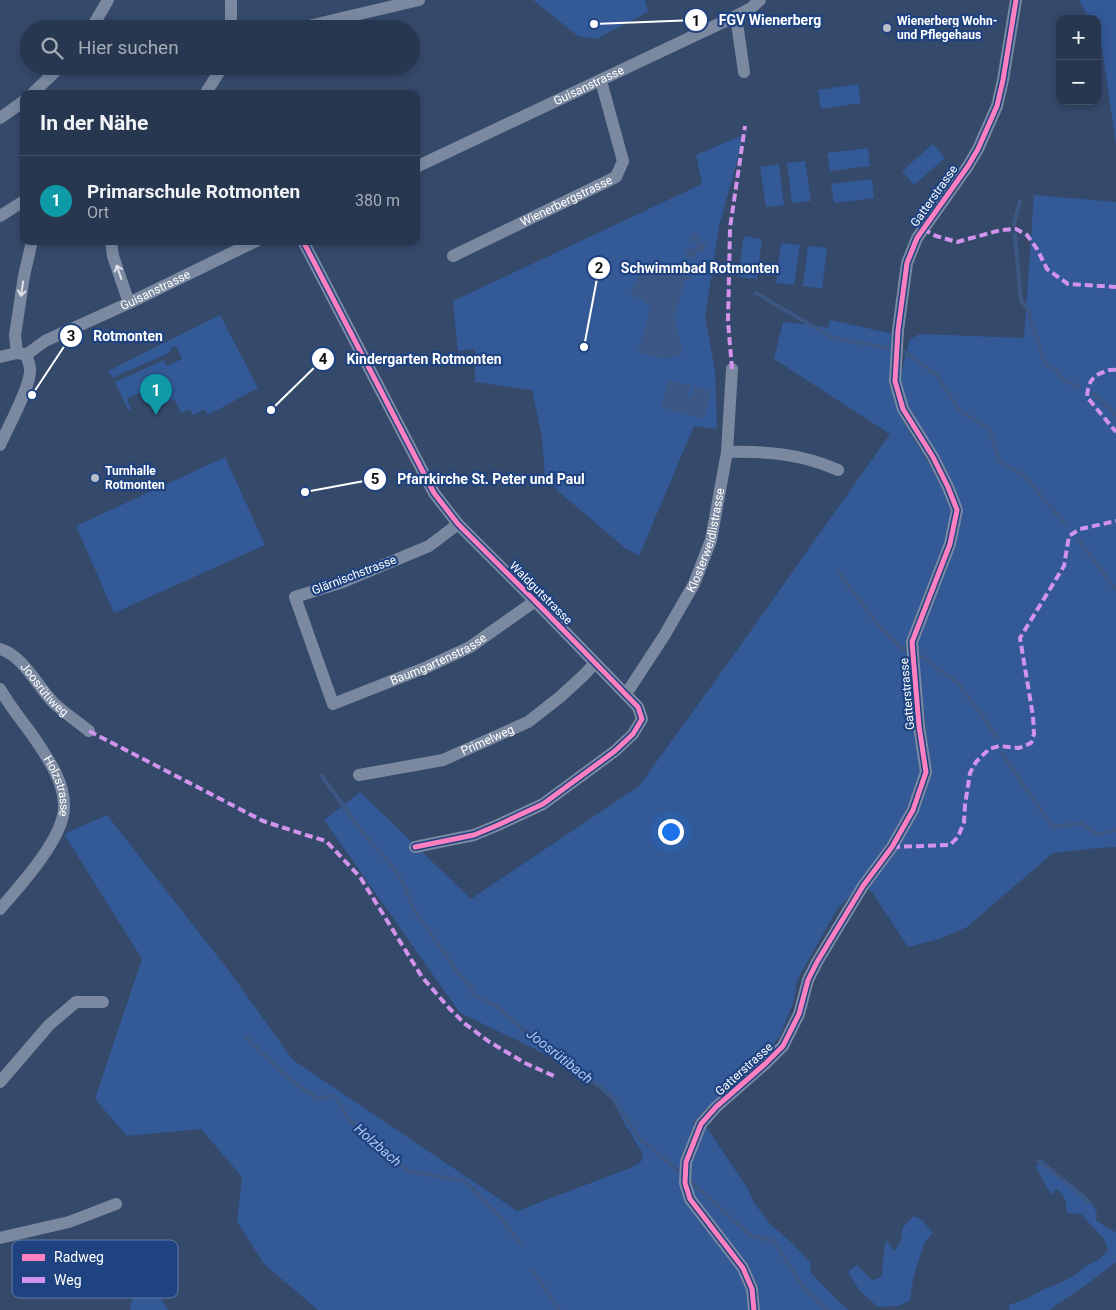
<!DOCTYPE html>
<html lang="de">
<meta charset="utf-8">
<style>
:root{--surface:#283750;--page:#34425a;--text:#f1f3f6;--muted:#a5acb7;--line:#445167;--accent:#b8bfcb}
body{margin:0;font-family:Roboto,sans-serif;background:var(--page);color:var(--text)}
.controls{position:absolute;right:15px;top:15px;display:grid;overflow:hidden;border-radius:10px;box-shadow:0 2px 8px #0003}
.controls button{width:45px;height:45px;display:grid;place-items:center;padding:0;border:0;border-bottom:1px solid var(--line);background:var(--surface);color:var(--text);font:25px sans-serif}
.you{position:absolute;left:670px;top:831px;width:18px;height:18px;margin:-12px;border:4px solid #fff;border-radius:50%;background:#1a73e8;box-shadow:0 0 0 8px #1a73e833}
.badge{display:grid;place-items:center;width:32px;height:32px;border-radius:50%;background:var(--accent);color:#fff;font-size:16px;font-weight:700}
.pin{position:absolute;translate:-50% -41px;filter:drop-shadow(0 1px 2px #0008)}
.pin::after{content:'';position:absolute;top:26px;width:18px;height:15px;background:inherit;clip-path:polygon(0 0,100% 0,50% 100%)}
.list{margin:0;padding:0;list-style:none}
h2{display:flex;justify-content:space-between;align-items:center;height:65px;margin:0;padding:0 20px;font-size:21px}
h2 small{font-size:16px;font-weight:400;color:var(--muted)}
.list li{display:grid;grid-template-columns:32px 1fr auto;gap:15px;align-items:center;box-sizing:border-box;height:90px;padding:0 20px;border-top:1px solid var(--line)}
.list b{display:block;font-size:19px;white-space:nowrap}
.list p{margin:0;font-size:16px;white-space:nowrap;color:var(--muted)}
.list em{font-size:16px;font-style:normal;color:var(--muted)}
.icon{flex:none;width:28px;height:28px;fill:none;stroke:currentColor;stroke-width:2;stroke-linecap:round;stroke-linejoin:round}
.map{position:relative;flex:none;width:1116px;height:1310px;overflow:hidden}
.search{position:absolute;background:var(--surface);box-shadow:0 2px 8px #0003;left:20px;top:20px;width:400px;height:55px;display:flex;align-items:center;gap:12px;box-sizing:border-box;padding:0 18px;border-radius:28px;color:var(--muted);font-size:19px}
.panel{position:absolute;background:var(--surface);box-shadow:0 2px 8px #0003;left:20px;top:90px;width:400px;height:155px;border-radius:10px}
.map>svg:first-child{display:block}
</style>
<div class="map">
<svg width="1116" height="1310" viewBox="0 0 1116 1310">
<rect width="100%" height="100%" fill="#35496a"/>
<path fill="#335997" d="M533,0h112l3,12 -52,27 -18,-3z
M1079,0h37v145l-15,-104 -4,-7v-15h-8z
M858,84l3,19 -40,6 -3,-19z
M741,136v11l-22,79 -14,91 10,53 2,59 -23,-3 -55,130 -14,-8 -66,-56 -14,-15 -3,-40 -10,-47 -57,-8v-33l-17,2 -5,-50 249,-117 -6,-29z
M933,144l12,14 -31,27 -12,-14z
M868,148l2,18 -40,5 -3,-18z
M805,161l6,40 -19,2 -5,-40z
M779,164l5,41 -18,2 -6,-40z
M872,179l2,19 -40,5 -3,-19z
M1034,195l82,7v645l-19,1 -44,5 -86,74 -28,12 -31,8 -36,-55 -8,-5 67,-115 -16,-131 47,-132 -55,-102 -7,-29 10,-39 10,-5 104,4z
M744,236l18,3 -5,40 -19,-2z
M781,243l19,2 -6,40 -18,-2z
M808,246l19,2 -5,41 -19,-3z
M220,315l38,73 -50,27 -3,-6 -12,6 -3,-6 -9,4 -7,-14 -12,6 -2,-3 2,-2 -7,-14 -28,13 4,10 -3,1 -13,-28 49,-22 2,6 16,-7 -6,-13 -7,3 2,3 -59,26 -4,-7z
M830,320l64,14 -5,49 11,33 46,76 8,19 -20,68 -25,63 14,131 -13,38 -49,74 -23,23 -41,72 -3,20 -13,34 -22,30 -53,45 -14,15 15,4 41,61 6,14 17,22 22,19 17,18 1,11 30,31 8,6h-531l-54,-46 -27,-42 5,-45 -41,-48 -74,7 -32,-37 47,-140 -78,-125 43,-19 122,156 64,89 224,151 113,-43 11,-6 2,-8 -18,-30 -12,-22 -11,-16 -42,-25 -100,-48 -136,-193 36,-28 111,107 168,-113 89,-123 162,-229 -116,-75 9,-37 30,3 15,3z
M225,457l40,88 -151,68 -38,-87z
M1042,1159l21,20 14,15 11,3 9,16 -1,7 10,7 10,5v30l-30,23 -37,25h-40v-5l17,-6 18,-10 16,-6 15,-8 9,-8 16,-8 8,-9 -4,-11 -23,-25 -14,-1c-1,-12 -1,-17 -11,-24l-5,6 -15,-28z
M914,1216l8,4 11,13 -8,9 -6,17 -6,21 -3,21 -13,5 -19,1 -18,-16 -12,-19 9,-7 15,15 10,-3 1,-19 3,-18 9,11 6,-11 2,-13z
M139,1260l29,50h-38z"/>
<path fill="#3c5783" d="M692,233l8,2 -1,6 2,2h3l2,3 -2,7 -6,-1 -2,1 -2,7 -10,-3 2,-7 2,-2 5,2 3,-2 1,-3 -2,-3 -4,-1z
M644,264l47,12 -2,5 -4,-1 -11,38 9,35 -18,6 -27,-7 13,-45 -21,-15z
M668,381l23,4 -4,11 1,2 3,-1 3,-11 17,5 -7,28 -43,-12z"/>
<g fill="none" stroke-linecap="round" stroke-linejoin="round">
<path stroke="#3c5783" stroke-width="4" d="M1014,224l6,-23
M1015,235l6,65 7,10 17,54 14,8 3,7 17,8
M756,293l77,45 55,10
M903,351l33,23 23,36 30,19 11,33 26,15 18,23 20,22
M1093,393l23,22
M1078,539l38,51
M839,573l40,53 25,24
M921,656l38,28 38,53
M1002,754l51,73 28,-4 17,12 18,-5
M321,775l42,58 29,33 12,19 9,23 42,61 16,18 2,8 22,10 26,23 32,20 60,50 26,40 44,37
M246,1037l41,40 31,22 16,-4 15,25 59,51 57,10 34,35 21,27
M1039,1161l39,31 11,10
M689,1180l62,56 23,5 30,47 23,22
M533,1271l26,39"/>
<g stroke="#7b89a0" stroke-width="12">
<path d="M736,16l8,56"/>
<path d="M91,29l17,-29"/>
<path d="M231,29v-29"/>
<path d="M296,29l123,-29"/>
<path d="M32,94l29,-28"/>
<path d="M205,94l18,-28"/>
<path d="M0,118l24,-17"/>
<path id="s1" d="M416,167l320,-151 15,-8 9,-8"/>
<path d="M0,216l24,-15"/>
<path d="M111,241l2,15 16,47"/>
<path d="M303,241l131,252 24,31 77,77 103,106 4,12 -9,15 -18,17 -72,53 -45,21 -24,10 -59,12"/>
<path id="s2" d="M453,256l163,-79 7,-16 -22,-80"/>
<path d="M17,353l-2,-18 9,-59 8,-35"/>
<path id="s3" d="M26,355l19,-14 84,-38 127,-62"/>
<path d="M0,357l17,-4 7,1"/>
<path d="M0,445c7,-16 31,-59 30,-75 0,-5 -2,-10 -4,-15"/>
<path d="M727,452c40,-1 75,2 111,18"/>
<path id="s4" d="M458,524l-29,22 -86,36 -48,15 38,107 94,-37 43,-20 65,-46"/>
<path id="s5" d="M0,649c24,7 38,39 55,55 11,10 23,18 34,27"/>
<path id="s6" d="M0,689c11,20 27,37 39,56 12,18 26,40 25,63 -1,31 -44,78 -64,101"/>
<path id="s7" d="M626,694l38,-58 30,-52 17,-44 16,-88 5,-83"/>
<path id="s8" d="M359,775l84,-15 85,-38 32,-25 24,-22 11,-12"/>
<path d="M0,1082l49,-57 27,-23h27"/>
<path d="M0,1238l69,-16 47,-18"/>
<path d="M754,1310l-2,-21 -9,-21 -53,-69 -5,-16 1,-21 15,-38 15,-17 49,-43 18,-18 16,-32 9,-34 9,-18 46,-76 29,-39 21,-37 13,-38 -7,-46 -7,-84 38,-98 7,-34 -9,-23 -15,-30 -30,-48 -8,-28 3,-51 9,-67 10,-25 51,-72 10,-17 19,-43 6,-26 13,-80"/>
</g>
<path stroke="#d193ec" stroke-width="4" stroke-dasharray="8 4" stroke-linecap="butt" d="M923,229l13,7 21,6 44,-12 15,-1 11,6 10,14 10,20 21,15 48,3
M732,369l-4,-48 2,-93 15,-102
M1116,370c-5,-1 -8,0 -12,2 -13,4 -16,12 -17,25l29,35
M89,731l174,90 43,14 20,6 34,36 62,100 27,31 15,15 24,18 37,22 31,14
M892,847l58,-2 8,-8 6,-15 1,-17 5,-32 6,-11 13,-13 10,-3 20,2 12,-5 3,-9 -1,-18 -13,-78 44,-72 5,-30 11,-7 36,-8"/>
<defs>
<path id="cycleway" d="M303,241l131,252 24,31 77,77 103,106 4,12 -9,15 -18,17 -72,53 -45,21 -24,10 -59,12
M754,1310l-2,-21 -9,-21 -53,-69 -5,-16 1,-21 15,-38 15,-17 49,-43 18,-18 16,-32 9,-34 9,-18 46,-76 29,-39 21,-37 13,-38 -7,-46 -7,-84 38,-98 7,-34 -9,-23 -15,-30 -30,-48 -8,-28 3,-51 9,-67 10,-25 51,-72 10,-17 19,-43 6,-26 13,-80"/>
</defs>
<use href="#cycleway" stroke="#1f4380" stroke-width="8"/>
<use href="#cycleway" stroke="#ff80c0" stroke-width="5"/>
</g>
<defs><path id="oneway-shaft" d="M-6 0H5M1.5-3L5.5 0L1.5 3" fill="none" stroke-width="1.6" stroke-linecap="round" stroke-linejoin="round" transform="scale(1.25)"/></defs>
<g stroke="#dee2e7">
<use href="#oneway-shaft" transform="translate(119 272) rotate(-109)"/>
<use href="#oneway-shaft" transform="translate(22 289) rotate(99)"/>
</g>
<g fill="#b8bfcb" stroke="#1f4380" stroke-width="2">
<circle cx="887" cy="28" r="5"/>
<circle cx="95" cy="478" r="5"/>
</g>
<g text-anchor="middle" stroke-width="4.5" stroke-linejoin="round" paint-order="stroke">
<g font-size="12" font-weight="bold" fill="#fff" stroke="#1f4380" text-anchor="start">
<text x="897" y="25">Wienerberg Wohn-<tspan x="897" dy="14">und Pflegehaus</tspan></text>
<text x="105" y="475">Turnhalle<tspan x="105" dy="14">Rotmonten</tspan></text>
</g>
<g font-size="12" fill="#fff" stroke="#1f4380">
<text dy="4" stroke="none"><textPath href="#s1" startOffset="191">Guisanstrasse</textPath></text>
<text transform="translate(934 196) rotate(-55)" y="4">Gatterstrasse</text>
<text dy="4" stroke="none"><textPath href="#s2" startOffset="126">Wienerbergstrasse</textPath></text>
<text dy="4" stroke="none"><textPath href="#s3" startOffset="145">Guisanstrasse</textPath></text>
<text dy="4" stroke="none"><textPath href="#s7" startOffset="175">Klosterweidlistrasse</textPath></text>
<text transform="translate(354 575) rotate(-21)" y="4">Glärnischstrasse</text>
<text transform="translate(541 593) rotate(45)" y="4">Waldgutstrasse</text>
<text dy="4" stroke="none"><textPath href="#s4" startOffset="408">Baumgartenstrasse</textPath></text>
<text dy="4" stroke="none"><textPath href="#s5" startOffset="61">Joosrütiweg</textPath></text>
<text transform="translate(907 694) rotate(-95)" y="4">Gatterstrasse</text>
<text dy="4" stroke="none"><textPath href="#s8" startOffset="134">Primelweg</textPath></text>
<text dy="4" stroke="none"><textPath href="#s6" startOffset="114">Holzstrasse</textPath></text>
<text transform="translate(744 1069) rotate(-42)" y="4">Gatterstrasse</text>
</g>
<g font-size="14" font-style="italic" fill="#b0c8f0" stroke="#1f4380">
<text transform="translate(560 1056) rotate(38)" y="5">Joosrütibach</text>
<text transform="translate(378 1145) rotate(41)" y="5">Holzbach</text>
</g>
</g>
<rect x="12" y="1240" width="166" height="58" rx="8" fill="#1f4380" stroke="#627ba6" stroke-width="1"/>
<rect x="22" y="1254" width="23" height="7" fill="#ff80c0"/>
<rect x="22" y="1277" width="23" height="6" fill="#d193ec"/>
<g font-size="14" fill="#fff">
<text x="54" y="1262">Radweg</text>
<text x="54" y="1285">Weg</text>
</g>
<path fill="none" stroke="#fff" stroke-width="2" d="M594 24L696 20M584 347L599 268M32 395L71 336M271 410L323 359M305 492L375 479"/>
<g fill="#fff" stroke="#1f4380" stroke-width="2">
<circle cx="594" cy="24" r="5"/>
<circle cx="584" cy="347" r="5"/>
<circle cx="32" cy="395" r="5"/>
<circle cx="271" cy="410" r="5"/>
<circle cx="305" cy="492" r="5"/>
<circle cx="696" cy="20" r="12"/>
<circle cx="599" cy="268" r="12"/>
<circle cx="71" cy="336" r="12"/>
<circle cx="323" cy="359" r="12"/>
<circle cx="375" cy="479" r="12"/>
</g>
<g font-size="15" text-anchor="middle" font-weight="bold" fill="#111">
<text x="696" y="26">1</text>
<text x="599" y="273">2</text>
<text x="71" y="341">3</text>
<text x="323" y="364">4</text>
<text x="375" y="484">5</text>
</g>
<g font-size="14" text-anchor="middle" font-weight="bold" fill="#fff" stroke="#1f4380" stroke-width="4.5" stroke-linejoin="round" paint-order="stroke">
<text x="770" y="25">FGV Wienerberg</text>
<text x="700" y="273">Schwimmbad Rotmonten</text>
<text x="128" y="341">Rotmonten</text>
<text x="424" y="364">Kindergarten Rotmonten</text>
<text x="491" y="484">Pfarrkirche St. Peter und Paul</text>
</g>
</svg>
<div class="controls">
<button>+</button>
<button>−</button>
</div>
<div class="you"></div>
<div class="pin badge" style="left:156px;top:415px;background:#0f9aa8">1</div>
<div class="search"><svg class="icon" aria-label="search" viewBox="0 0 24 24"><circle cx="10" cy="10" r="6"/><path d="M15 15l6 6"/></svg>Hier suchen</div>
<section class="panel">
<h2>In der Nähe<small></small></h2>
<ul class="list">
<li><span class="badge" style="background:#0f9aa8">1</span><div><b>Primarschule Rotmonten</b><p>Ort</p></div><em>380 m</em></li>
</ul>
</section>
</div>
